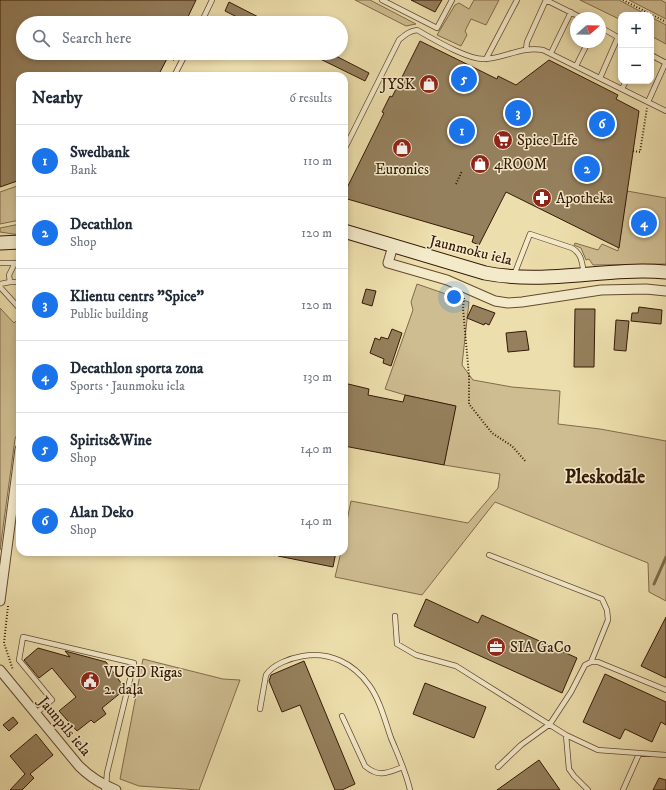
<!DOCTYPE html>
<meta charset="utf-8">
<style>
:root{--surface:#fff;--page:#f6f6f7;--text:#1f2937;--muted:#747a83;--line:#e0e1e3;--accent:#1a73e8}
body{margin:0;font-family:"IM FELL DW Pica",serif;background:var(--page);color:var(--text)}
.controls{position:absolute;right:12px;top:12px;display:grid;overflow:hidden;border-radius:8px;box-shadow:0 2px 6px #0003}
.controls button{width:36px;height:36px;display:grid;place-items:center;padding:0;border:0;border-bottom:1px solid var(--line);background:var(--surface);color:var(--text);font:20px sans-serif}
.compass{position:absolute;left:570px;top:12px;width:36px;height:36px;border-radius:50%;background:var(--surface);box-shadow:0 2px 6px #0003;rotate:70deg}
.you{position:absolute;left:454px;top:297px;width:14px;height:14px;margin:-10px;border:3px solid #fff;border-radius:50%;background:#1a73e8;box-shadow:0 0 0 6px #1a73e833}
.badge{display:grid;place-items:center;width:26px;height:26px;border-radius:50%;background:var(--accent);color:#fff;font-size:13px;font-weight:700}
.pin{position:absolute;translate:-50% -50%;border:2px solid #fff;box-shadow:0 1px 4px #0006}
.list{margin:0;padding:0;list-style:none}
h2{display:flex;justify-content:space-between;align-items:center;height:52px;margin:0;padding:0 16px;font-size:17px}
h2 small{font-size:13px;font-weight:400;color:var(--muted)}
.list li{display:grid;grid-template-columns:26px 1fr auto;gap:12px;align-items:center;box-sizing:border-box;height:72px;padding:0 16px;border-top:1px solid var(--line)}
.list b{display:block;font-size:15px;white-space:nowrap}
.list p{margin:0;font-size:13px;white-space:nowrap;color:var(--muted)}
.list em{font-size:13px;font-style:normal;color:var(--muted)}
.icon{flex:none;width:22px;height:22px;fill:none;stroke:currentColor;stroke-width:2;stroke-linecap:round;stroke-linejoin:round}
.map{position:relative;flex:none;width:666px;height:790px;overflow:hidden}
.search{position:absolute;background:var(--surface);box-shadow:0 2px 6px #0003;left:16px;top:16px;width:332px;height:44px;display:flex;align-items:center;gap:10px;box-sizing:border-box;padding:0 14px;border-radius:22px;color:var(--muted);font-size:15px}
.panel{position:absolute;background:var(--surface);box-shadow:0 2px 6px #0003;left:16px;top:72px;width:332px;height:484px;border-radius:12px}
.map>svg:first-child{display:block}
</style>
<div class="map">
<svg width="666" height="790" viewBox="0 0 666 790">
<rect width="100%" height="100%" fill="#eddfad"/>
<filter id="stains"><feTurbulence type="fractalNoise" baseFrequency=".005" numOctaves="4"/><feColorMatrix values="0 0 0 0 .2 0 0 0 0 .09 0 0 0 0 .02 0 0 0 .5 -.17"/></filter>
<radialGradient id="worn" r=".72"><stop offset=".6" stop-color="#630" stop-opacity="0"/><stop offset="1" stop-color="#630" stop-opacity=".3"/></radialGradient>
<path fill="#cebd91" stroke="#826b4c" d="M355,0h15l46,24 -10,2z
M474,0h25l-13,25 -15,-6 -6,12 2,4 -6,11 -24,-11 18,-30 4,-2 10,6z
M580,0h39l28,15h-26v5z
M629,0h32l5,3v16z
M651,17l15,8v19l-15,-8z
M20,185v35l-20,4v-32z
M627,191l39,7v66l-73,1 -4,-6 -3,1 -5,-12 -7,-3 1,-2 23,7 4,-6 16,7z
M20,224v11l-20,-3v-4z
M417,284l52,18 -7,63 11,15 39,7 48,4 -2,33 42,5 66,12v160l-17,-9 -1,-29 -153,-61 -73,93 -87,-18 6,-25h3v-17l7,-34 117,22 30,-35 2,-14 -56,-9 11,-59 -50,-11 -20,-6 28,-79 -2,-8z
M0,308l14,15 4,-4 2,2v106l-5,12 -15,111z
M143,659l80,20 17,1 -41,110 -60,-4 -19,-7z"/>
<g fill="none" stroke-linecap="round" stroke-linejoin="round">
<path stroke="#7f6848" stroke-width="3" d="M654,584l12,-27"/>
</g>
<path fill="#95805d" stroke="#361906" d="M0,0h196l-11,23h-162v30h147l-12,23h-138v104l-20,7z
M411,0h31l-7,12z
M229,2l41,21h-21l-24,-12z
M420,41l77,38 1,-3 18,9 33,-25 69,35 -2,4 23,12 -20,137 -113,-56 -27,53 -7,-3 2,-6 -130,-38v-4l40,-81 -2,-1 8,-16 2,1z
M308,53h22l39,20 -4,8z
M366,289l10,2 -4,15 -10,-3z
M473,305l22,8 -6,12 -4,-2 -1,2 -17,-7z
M639,307l23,3 -1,14 -30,-3 1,-8h6z
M575,309h20l-1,58h-20z
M616,320l13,1 -3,30 -12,-1z
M392,329l10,4 -11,33 -8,-3 1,-4 -14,-6 5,-15 5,2 1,-3 7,2z
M526,331l3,19 -21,2 -2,-19z
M344,383l25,6 -1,6 35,7 2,-7 51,11 -12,59 -100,-19z
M278,552h58l-3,15 -55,-11z
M426,599l52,24 4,-8 95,43 -15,35 -148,-67z
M666,617v61l-25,-12z
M38,648l32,9 -5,-6 41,11 18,25 -1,4 -21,17 4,6 -12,9 -3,-3 -14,11 -18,-20 17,-14 -24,-29 -13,10 -15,-18z
M304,661l51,123 -13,6h-7l-35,-85 -18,7 -13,-31 2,-6z
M605,674l61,28v23l-5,-3 -9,20 -27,-13 -5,10 -37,-17z
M425,683l61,24 -12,31 -61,-24z
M13,717l5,6 -9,8 -6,-6z
M36,734l17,21 -23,19 4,4 -12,12h-12l15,-16 -15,-18z
M539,760l21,30h-63z
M659,778l7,2v10h-13z"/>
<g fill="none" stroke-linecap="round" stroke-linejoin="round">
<defs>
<path id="lane" d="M382,0l55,28 15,-28
M201,23l11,-23
M600,27l21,12
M526,49l1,-7 19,-42 36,18
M551,53l20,-41
M651,55l15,8
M486,59l31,-59
M576,66l12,-24
M174,76l12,-23
M600,78l18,-41
M622,89l4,-8
M648,102l18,-40
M344,150l55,-110c6,-5 10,-9 18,-10 16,9 51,30 68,29 20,-1 37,-13 58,-9l123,61
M0,263h20
M514,275l16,-41 42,14c10,6 10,15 12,26
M10,282l-1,-7 6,-12
M0,284l10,-2h10
M0,287l20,22
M489,555l113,44 5,11 1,10 -17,42
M395,616l2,28 19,11 40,11 110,69 32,15 68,5
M260,709l6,-34c7,-11 25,-17 37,-19 27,-5 51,8 66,29 11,15 16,36 22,53 7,17 15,34 19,52
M35,714l17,-14 -33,-40 4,-23 111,26 -27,110 -1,13 -2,4
M342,716l23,50c14,12 22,7 38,1
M566,735l3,34 5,7 14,14
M498,767l23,-22 29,-21 21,-32 14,-27 6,-3h7l68,28
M623,790l16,-36"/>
<path id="street" d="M393,246l-5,17 59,17 48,21 13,2 14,-1 79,-12 45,-1 20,2
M0,601l20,-152
M0,670l79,96c11,11 22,18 37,24"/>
<path id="secondary" d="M344,231l141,42c62,12 119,-6 181,-1
M0,243l20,-1"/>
</defs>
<use href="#lane" stroke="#644a30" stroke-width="6"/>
<use href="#street" stroke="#644a30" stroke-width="11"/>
<use href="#secondary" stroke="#361906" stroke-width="15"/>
<path stroke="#361906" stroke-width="2" stroke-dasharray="1 2" stroke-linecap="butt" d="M623,0l43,22
M168,57l6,3
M633,151l7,1 7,-44
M456,184l6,-13
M464,298l-1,10 6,68v28l23,29 20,13 14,16
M8,606l-4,37 9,27"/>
<use href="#lane" stroke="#f3eaca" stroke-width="4.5"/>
<use href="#street" stroke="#f3eaca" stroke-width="9"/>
<use href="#secondary" stroke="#f3eaca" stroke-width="13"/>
</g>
<defs>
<symbol id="shop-disc" viewBox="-11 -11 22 22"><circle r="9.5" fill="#8f2418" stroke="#f3eaca"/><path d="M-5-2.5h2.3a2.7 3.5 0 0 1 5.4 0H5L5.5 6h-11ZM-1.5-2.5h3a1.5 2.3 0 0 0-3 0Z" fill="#fff"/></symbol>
<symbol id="supermarket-disc" viewBox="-11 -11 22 22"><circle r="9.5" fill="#8f2418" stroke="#f3eaca"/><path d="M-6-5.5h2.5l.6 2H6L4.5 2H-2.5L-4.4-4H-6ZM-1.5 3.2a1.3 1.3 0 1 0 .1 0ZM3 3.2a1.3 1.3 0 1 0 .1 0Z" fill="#fff"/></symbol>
<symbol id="pharmacy-disc" viewBox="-11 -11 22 22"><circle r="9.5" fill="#8f2418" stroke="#f3eaca"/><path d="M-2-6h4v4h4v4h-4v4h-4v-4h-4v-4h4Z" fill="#fff"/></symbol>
<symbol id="office-disc" viewBox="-11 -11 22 22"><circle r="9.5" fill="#8f2418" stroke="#f3eaca"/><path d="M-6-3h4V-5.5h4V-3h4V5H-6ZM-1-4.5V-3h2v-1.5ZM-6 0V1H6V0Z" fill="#fff"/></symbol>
<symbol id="civic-disc" viewBox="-11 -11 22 22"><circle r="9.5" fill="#8f2418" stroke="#f3eaca"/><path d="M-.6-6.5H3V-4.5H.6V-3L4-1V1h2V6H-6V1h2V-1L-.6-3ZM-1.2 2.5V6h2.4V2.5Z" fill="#fff"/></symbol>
</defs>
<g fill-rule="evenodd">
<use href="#shop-disc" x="418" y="73" width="22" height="22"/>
<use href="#supermarket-disc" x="492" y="129" width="22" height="22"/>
<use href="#shop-disc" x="391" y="137" width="22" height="22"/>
<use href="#shop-disc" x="469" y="153" width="22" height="22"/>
<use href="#pharmacy-disc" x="531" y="187" width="22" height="22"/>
<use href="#office-disc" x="485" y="636" width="22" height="22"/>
<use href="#civic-disc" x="79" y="670" width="22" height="22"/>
</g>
<g text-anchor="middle" stroke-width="3" stroke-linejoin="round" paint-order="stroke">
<g font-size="15" fill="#361906" stroke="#f3eaca" text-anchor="start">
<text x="415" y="89" text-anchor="end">JYSK</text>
<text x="517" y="145">Spice Life</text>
<text x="494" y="169">4ROOM</text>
<text x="402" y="174" text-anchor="middle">Euronics</text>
<text x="556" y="203">Apotheka</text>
<text x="510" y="652">SIA GaCo</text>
<text x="104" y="677">VUGD Rīgas<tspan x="104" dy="17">2. daļa</tspan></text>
</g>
<g font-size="15" fill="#361906" stroke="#f3eaca">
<text transform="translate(471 250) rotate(14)" y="5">Jaunmoku iela</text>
<text transform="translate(65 726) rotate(50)" y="5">Jaunpils iela</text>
</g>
<g font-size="19" font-weight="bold" fill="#361906" stroke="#f3eaca">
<text x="605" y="483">Pleskodāle</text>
</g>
</g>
<rect width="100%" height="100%" filter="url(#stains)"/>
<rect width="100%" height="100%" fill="url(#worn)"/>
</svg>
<div class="controls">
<button>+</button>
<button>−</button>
</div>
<svg class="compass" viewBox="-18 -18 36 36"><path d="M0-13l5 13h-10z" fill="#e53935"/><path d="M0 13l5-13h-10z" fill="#747a83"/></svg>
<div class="you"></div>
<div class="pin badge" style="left:462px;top:131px">1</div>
<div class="pin badge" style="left:587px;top:169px">2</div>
<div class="pin badge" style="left:518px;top:113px">3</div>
<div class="pin badge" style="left:644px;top:223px">4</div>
<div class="pin badge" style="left:464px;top:79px">5</div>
<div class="pin badge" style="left:602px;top:124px">6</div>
<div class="search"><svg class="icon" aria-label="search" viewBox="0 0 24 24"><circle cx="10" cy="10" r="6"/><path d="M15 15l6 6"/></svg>Search here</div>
<section class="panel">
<h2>Nearby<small>6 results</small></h2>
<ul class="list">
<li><span class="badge">1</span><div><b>Swedbank</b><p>Bank</p></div><em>110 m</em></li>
<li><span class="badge">2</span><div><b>Decathlon</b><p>Shop</p></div><em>120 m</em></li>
<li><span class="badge">3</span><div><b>Klientu centrs &quot;Spice&quot;</b><p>Public building</p></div><em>120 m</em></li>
<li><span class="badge">4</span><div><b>Decathlon sporta zona</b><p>Sports · Jaunmoku iela</p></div><em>130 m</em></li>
<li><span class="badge">5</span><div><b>Spirits&amp;Wine</b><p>Shop</p></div><em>140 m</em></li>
<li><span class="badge">6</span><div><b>Alan Deko</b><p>Shop</p></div><em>140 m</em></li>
</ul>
</section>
</div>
